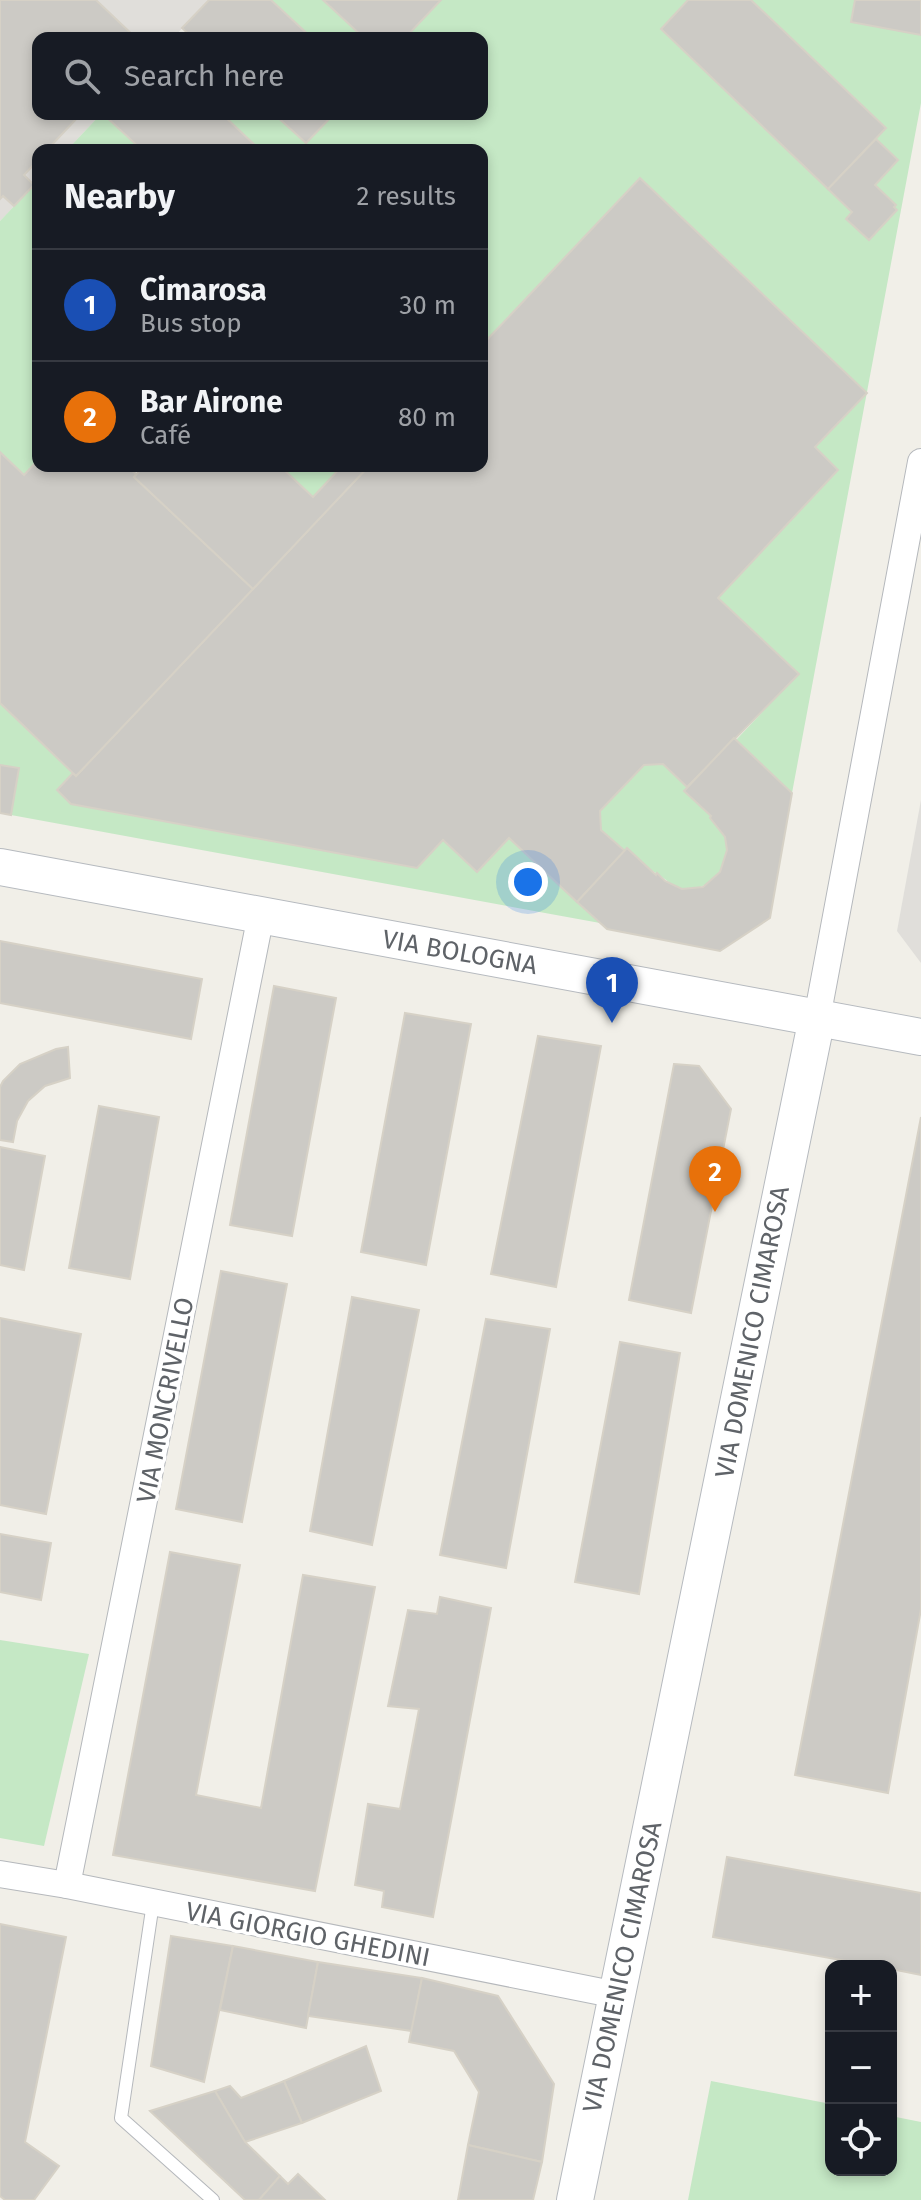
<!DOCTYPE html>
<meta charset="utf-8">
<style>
body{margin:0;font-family:"Fira Sans",sans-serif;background:#20242c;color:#f1f3f6}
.controls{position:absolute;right:24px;bottom:24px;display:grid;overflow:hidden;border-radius:16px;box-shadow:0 4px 12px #0003}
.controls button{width:72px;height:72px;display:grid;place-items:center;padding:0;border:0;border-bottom:2px solid #363941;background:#171b24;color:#f1f3f6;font:40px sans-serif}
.you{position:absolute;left:528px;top:882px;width:28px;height:28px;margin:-20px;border:6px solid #fff;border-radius:50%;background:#1a73e8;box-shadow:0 0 0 12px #1a73e833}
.badge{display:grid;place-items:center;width:52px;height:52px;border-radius:50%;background:#ea580c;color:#fff;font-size:26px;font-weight:700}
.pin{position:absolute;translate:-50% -66px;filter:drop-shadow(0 2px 4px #0008)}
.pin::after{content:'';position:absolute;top:42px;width:28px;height:24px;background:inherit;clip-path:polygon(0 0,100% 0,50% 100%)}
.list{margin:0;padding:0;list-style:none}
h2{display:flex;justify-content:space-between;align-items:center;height:104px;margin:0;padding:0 32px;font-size:34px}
h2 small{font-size:26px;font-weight:400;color:#9ea1a6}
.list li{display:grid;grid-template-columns:52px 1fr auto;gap:24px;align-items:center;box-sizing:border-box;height:112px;padding:0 32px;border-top:2px solid #363941}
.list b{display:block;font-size:30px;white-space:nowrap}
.list p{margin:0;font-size:26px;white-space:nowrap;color:#9ea1a6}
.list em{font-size:26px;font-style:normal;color:#9ea1a6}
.icon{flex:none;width:44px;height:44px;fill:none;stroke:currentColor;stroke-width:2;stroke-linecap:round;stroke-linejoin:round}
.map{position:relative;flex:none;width:921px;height:2200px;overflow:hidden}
.search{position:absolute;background:#171b24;box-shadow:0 4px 12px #0003;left:32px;top:32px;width:456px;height:88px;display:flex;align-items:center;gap:20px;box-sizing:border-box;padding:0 28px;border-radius:16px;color:#9ea1a6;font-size:30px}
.panel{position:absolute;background:#171b24;box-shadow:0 4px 12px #0003;left:32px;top:144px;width:456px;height:328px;border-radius:16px}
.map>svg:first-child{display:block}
.industrial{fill:#e0deda}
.green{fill:#c5e8c5}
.building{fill:#cccac5;stroke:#d6d1c6;stroke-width:2}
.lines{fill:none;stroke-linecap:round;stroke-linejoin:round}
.lane-casing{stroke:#b5b8bc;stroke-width:14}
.street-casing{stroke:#b5b8bc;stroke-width:28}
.secondary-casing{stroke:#b6babf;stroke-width:38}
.lane{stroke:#fff;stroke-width:12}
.street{stroke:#fff;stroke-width:26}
.secondary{stroke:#fff;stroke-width:36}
.labels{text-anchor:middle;stroke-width:7;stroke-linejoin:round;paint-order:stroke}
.street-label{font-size:26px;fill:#5f6368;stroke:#fff}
</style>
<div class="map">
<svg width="921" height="2200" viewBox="0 0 921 2200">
<rect width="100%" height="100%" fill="#f1efe8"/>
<g class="industrial">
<polygon points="0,0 209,0 173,38 38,38 38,114 101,114 67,150 38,150 38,181 0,221"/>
<polygon points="921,800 921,963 897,931"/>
</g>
<g class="green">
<polygon points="271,0 323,0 364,38 312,38"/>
<polygon points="441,0 855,0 851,22 921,35 921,103 792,793 736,740 798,674 718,598 837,470 815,447 867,393 640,178 485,342 482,338 482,150 260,150 222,114 274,114 306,143 334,114 482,114 482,38 405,38"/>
<polygon points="101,114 103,114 142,150 67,150"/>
<polygon points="38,181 38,460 24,475 0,452 0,221"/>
<polygon points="280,466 342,466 313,497"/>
<polygon points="0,703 73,773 57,790 71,804 417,868 443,840 509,838 600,923 11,815 19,768 0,765"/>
<path d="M 663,764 L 687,787 L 685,791 L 711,816 L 710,818 C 716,824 723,830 725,838 C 734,865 708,895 680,888 C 671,885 667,880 659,875 C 640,864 620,847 601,830 L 600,811 L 644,765 Z"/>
<polygon points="0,1640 89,1654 44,1846 0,1838"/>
<polygon points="711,2081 831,2104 831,2170 891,2170 891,2116 921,2122 921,2200 688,2200"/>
</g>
<g class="building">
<polygon points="0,0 96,0 136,38 38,38 38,114 81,114 47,150 38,150 38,160 24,175 34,185 14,206 3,196 0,199"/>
<polygon points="209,0 271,0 312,38 193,38 182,28"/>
<polygon points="323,0 441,0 405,38 364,38"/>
<polygon points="688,0 751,0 886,128 828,189 661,29"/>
<polygon points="855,0 921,0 921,35 851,22"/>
<polygon points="103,114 222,114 260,150 142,150"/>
<polygon points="274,114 334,114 306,143"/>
<polygon points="876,139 898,160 875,185 896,205 894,207 897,210 869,240 846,219 852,212 828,189"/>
<polygon points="640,178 867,393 815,447 838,470 718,598 799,674 687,787 663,764 644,765 600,811 601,830 625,851 577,902 509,838 477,872 443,840 417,868 71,804 57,790 73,773 76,776 369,466 482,466 482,345"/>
<polygon points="0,452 24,475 38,460 38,466 126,466 136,474 134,477 253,589 76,776 0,703"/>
<polygon points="144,466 280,466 313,497 342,466 369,466 253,589 134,477"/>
<polygon points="734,738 792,793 770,918 720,951 607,929 577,902 627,848 656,875 657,873 665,881 682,889 703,887 720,872 727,850 725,837 710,818 711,816 684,791"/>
<polygon points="0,765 19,768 11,815 0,813"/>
<polygon points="0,941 202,979 191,1039 0,1003"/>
<polygon points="274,986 336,998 292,1236 230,1225"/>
<polygon points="405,1013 471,1024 426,1265 361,1252"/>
<polygon points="538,1036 601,1046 556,1287 491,1274"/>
<polygon points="68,1047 70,1078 45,1086 28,1101 17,1121 13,1142 0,1140 0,1087 3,1081 20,1064 56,1049"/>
<polygon points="674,1064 699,1066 731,1109 691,1313 629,1300"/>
<polygon points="99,1106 159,1117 130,1279 69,1268"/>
<polygon points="921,1117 921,1609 888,1793 795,1775"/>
<polygon points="0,1147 45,1156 24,1270 0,1265"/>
<polygon points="221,1271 287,1284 242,1522 176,1509"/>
<polygon points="352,1297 419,1310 372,1545 310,1531"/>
<polygon points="0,1318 81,1334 46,1514 0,1505"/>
<polygon points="486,1319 550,1329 506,1568 440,1555"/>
<polygon points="620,1342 680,1353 639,1594 575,1582"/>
<polygon points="0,1534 51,1543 41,1600 0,1592"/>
<polygon points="170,1552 240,1565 196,1795 261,1808 303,1575 375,1587 315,1891 113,1855"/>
<polygon points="440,1597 491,1608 433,1917 382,1907 384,1891 355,1885 368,1804 400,1809 419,1709 388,1706 408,1610 437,1614"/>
<polygon points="727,1857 921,1893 921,1975 891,1969 891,1966 874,1966 713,1937"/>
<polygon points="0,1924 66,1937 25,2142 59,2166 34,2200 5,2200 0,2196"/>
<polygon points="171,1936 233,1946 204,2082 151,2066"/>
<polygon points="233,1946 318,1962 306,2028 220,2010"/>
<polygon points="318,1962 422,1978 412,2031 308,2016"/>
<polygon points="422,1978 498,1996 554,2084 542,2162 468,2145 479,2092 454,2051 409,2042"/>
<polygon points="366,2046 381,2091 302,2123 284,2081"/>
<polygon points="284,2081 302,2123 245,2142 215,2091 230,2086 241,2098"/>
<polygon points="215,2091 245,2142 280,2176 259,2200 245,2200 150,2111"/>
<polygon points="468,2145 542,2162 533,2200 458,2200"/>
<polygon points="298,2174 325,2200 259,2200 280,2176 288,2184"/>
</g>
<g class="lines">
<defs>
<polyline id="lane" points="153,1903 121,2118 213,2200"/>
<g id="street">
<polyline points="817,1018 921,462"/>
<polyline points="0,1874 67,1885 617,1995"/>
<polyline points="67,1885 261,915"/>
</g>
<g id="secondary">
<polyline points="0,867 921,1037"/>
<polyline points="575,2200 817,1018"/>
</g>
</defs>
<use href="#lane" class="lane-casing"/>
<use href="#street" class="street-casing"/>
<use href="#secondary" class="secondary-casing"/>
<use href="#lane" class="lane"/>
<use href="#street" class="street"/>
<use href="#secondary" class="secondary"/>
</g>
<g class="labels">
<g class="street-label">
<text transform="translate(460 952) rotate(10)" y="9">VIA BOLOGNA</text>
<text transform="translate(752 1332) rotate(-79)" y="9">VIA DOMENICO CIMAROSA</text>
<text transform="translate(165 1400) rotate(-79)" y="9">VIA MONCRIVELLO</text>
<text transform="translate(308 1934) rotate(11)" y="9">VIA GIORGIO GHEDINI</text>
<text transform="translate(622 1967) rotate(-78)" y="9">VIA DOMENICO CIMAROSA</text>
</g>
</g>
</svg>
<div class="controls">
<button>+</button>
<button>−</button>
<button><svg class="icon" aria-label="locate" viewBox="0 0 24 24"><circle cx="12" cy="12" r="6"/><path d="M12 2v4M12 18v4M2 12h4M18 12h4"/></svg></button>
</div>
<div class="you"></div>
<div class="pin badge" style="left:612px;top:1023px;background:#1a4fb4">1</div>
<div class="pin badge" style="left:715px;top:1212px;background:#e8710a">2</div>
<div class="search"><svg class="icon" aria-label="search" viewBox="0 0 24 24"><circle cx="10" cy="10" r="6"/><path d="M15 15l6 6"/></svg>Search here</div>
<section class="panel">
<h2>Nearby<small>2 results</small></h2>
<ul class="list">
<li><span class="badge" style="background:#1a4fb4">1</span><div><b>Cimarosa</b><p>Bus stop</p></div><em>30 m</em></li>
<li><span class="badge" style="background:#e8710a">2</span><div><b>Bar Airone</b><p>Café</p></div><em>80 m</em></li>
</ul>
</section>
</div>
